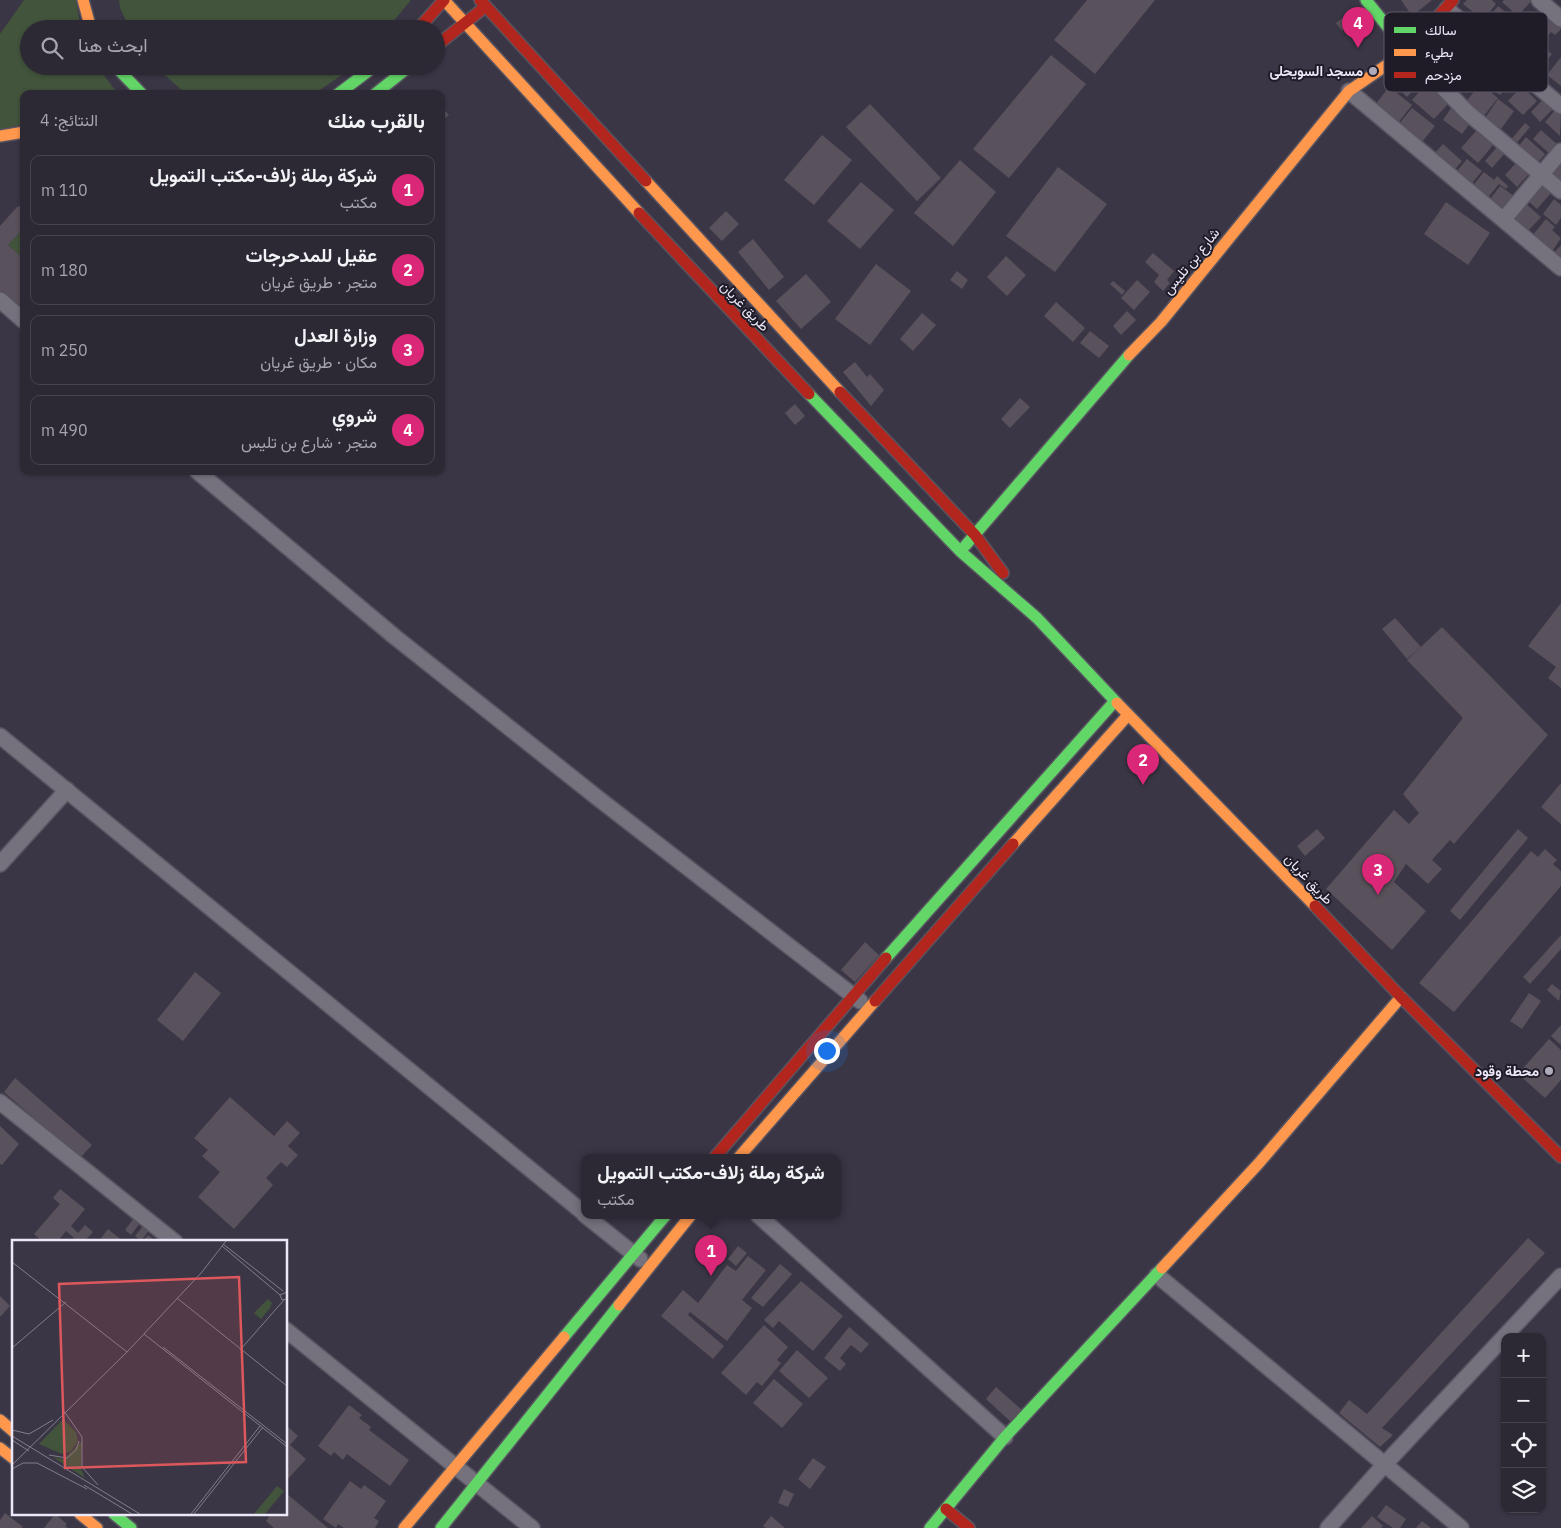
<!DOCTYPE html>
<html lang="ar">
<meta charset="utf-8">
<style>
body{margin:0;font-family:"IBM Plex Sans",Vazirmatn,sans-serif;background:#383440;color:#f1f3f6;direction:rtl}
.controls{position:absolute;right:15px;bottom:15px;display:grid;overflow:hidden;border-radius:10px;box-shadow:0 1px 4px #0004}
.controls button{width:45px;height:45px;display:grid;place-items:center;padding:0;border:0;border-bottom:1px solid #48444f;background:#2c2834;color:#f1f3f6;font:25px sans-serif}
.you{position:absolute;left:826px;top:1050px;width:18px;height:18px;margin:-12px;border:4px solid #fff;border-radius:50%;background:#1a73e8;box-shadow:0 0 0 8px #1a73e833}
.badge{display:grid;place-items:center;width:32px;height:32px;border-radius:50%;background:#db2777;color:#fff;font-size:16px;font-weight:700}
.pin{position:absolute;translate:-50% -41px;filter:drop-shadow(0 1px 2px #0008)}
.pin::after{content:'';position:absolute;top:26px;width:18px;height:15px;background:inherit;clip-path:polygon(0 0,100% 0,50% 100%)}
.popup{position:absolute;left:581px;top:1154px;width:260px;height:65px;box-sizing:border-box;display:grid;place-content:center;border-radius:10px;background:#2c2834;filter:drop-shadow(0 1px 4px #0005);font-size:16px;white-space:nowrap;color:#a6a6ac}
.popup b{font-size:19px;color:#f1f3f6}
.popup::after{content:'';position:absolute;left:50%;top:100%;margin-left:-10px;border:10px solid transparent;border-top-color:#2c2834}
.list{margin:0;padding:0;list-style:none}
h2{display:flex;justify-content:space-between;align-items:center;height:65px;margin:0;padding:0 20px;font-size:21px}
h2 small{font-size:16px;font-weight:400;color:#a6a6ac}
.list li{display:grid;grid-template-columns:32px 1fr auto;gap:15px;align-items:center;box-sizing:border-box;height:70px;margin:0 10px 10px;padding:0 10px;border:1px solid #48444f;border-radius:10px}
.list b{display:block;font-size:19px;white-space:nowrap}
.list p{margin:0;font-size:16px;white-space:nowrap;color:#a6a6ac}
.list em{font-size:16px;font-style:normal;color:#a6a6ac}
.icon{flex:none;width:28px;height:28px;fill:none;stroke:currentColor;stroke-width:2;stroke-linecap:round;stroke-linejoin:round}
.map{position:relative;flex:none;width:1561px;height:1528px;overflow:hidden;direction:ltr}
.search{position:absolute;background:#2c2834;box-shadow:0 1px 4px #0004;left:20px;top:20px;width:425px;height:55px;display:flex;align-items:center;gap:12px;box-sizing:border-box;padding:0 18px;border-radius:28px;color:#a6a6ac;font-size:19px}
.panel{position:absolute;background:#2c2834;box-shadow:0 1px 4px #0004;left:20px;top:90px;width:425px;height:385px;border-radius:10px;direction:rtl}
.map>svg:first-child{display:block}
.green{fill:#42543c}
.building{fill:#59515b}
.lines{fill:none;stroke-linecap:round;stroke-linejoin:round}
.street-casing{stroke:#585461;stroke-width:18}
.fast-casing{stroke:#585461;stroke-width:14}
.slow-casing{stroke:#585461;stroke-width:14}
.jam-casing{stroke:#585461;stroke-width:14}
.street{stroke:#76727d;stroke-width:15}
.fast{stroke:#63d668;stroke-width:11}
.slow{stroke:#ff974d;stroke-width:11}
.jam{stroke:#b3261e;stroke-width:11}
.poi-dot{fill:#afaaba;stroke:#1f1b27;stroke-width:2}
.labels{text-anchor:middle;stroke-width:4;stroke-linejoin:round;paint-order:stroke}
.poi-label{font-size:14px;font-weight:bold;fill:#ede8f9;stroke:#1f1b27;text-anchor:end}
.street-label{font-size:14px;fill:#ede8f9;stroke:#1f1b27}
.inset-road{fill:none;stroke:#827d8d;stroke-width:1}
.view{fill:#dc585c;fill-opacity:0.15;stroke:#dc585c;stroke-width:2.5}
.inset-edge{fill:none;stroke:#ede8f9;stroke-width:2.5}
.key{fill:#1f1b27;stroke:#5d5866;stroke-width:1}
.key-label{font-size:14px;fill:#ede8f9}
</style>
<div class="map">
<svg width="1561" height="1528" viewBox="0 0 1561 1528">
<rect width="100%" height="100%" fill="#3b3645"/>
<g class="green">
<polygon points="24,0 76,0 81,29 29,29 29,66 97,66 118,94 24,94 24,124 0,130 0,34"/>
<polygon points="119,0 411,0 387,29 130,29 120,8"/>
<polygon points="155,66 355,66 314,94 186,94"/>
<polygon points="24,228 24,259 8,245"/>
</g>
<g class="building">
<polygon points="1087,0 1155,0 1095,74 1054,40"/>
<polygon points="1401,0 1432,0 1412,16"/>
<polygon points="1467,0 1492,0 1496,4 1483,20 1463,4"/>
<polygon points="1504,0 1532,0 1518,16 1502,2"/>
<polygon points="1498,6 1519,23 1506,39 1485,22"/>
<polygon points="1545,13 1561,27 1561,29 1555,35 1551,32 1547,37 1540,30 1533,37 1527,32 1534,25 1536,27"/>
<polygon points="1344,17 1350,24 1342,31 1336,23"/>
<polygon points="1453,22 1476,42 1459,61 1436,41"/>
<polygon points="1524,32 1552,54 1541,67 1530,58 1534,54 1517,41"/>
<polygon points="1434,43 1455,63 1441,78 1420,58"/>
<polygon points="1477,44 1487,52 1475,65 1472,63 1467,67 1462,62"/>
<polygon points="1516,46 1529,58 1522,66 1508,55"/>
<polygon points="1051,55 1086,84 1009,178 973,149"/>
<polygon points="1490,56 1499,64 1481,84 1473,75"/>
<polygon points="1561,57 1561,86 1547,75"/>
<polygon points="1414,61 1429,76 1421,84 1406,69"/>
<polygon points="1501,65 1509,72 1501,82 1504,85 1512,75 1519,81 1510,93 1505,89 1500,95 1490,87 1493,85 1488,81"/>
<polygon points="1404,70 1419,84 1407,97 1392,82"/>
<polygon points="1426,84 1448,104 1434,119 1412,100"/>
<polygon points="1480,84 1498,98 1483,117 1465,103"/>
<polygon points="1522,86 1537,101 1523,115 1508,101"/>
<polygon points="1389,87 1412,105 1398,123 1375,105"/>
<polygon points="1545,97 1555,107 1540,122 1531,112"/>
<polygon points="1498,99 1514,111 1501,129 1485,118"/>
<polygon points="870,104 941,178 917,201 846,127"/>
<polygon points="441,106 449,115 441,122"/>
<polygon points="1412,108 1435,126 1421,143 1398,125"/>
<polygon points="1451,108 1471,122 1462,134 1443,120"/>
<polygon points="1556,109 1561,114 1560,136 1545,122"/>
<polygon points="1525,123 1530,127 1515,145 1510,141"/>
<polygon points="1477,130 1493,145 1478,163 1461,148"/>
<polygon points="1541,130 1558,145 1550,154 1533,139"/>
<polygon points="822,135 852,160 814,205 784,180"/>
<polygon points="1526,137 1545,154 1537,164 1517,148"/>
<polygon points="1443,144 1462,161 1451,174 1432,156"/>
<polygon points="1498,146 1505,153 1492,168 1485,161"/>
<polygon points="1467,159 1482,171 1468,188 1453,176"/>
<polygon points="960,160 996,192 953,246 914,213"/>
<polygon points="1516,163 1529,174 1517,187 1505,175"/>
<polygon points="1561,164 1561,182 1552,175"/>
<polygon points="1058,167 1107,204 1055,272 1006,236"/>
<polygon points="1484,172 1494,180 1497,176 1508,186 1506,189 1499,184 1485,201 1471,188"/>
<polygon points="861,182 894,210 860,249 827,221"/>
<polygon points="1541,184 1551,193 1537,209 1527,200"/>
<polygon points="1500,186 1514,196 1501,213 1488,202"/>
<polygon points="1554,199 1561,205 1561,218 1556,225 1543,214"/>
<polygon points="1523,201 1541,217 1527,232 1509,216"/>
<polygon points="1446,202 1490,233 1468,265 1424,234"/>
<polygon points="24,204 24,228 8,245 24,259 24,310 20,312 0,295 0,226 17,207"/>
<polygon points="726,211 739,224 722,241 709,228"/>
<polygon points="1546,219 1555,227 1552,230 1561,238 1551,253 1532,236"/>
<polygon points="753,239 784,277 769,290 738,252"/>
<polygon points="1561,245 1561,264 1551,256"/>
<polygon points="1153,253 1174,271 1167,280 1170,283 1163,291 1154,282 1159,275 1145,262"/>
<polygon points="1006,256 1026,275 1007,296 987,277"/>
<polygon points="876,264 911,291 870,345 835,319"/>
<polygon points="957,271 968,280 962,289 950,280"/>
<polygon points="806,274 831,302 801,329 776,301"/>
<polygon points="1137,280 1150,292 1134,310 1121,298"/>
<polygon points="1113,281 1125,291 1122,295 1110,284"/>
<polygon points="1056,302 1085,328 1073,342 1044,316"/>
<polygon points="1127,311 1136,320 1121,335 1113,326"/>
<polygon points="922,313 936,325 913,351 900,339"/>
<polygon points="1090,331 1109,346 1099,358 1080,343"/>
<polygon points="855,362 867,377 870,374 884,390 871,406 843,372"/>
<polygon points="1020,398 1030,407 1010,428 1001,419"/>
<polygon points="795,404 805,416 795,425 785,413"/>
<polygon points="1561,603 1561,688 1548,678 1556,667 1528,646"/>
<polygon points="1395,618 1421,647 1407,659 1382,629"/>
<polygon points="1442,627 1548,735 1454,844 1450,840 1432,860 1442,869 1428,884 1406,864 1394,882 1426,911 1392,950 1326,889 1394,810 1409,824 1419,813 1403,794 1463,718 1407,660"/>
<polygon points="1561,783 1561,824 1541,807"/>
<polygon points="1317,829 1325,838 1305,856 1297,846"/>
<polygon points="1518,829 1528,838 1460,920 1450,911"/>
<polygon points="1545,849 1557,860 1553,864 1561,871 1561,886 1454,1012 1419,983 1531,851 1538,857"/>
<polygon points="1561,935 1561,949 1530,984 1523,977"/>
<polygon points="865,942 879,955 855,982 841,970"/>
<polygon points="195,972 221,993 183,1041 157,1020"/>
<polygon points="1552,984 1561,991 1559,1001 1547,990"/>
<polygon points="1529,993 1541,1001 1522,1029 1510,1021"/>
<polygon points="1561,1025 1561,1045 1551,1036"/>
<polygon points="1549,1039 1561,1050 1561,1080 1545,1098 1518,1074"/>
<polygon points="15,1078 92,1145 80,1158 4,1092"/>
<polygon points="230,1097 274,1136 287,1121 300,1133 288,1146 298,1155 287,1167 281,1162 266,1178 273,1185 234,1229 198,1197 220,1172 202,1156 208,1150 194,1138"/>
<polygon points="0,1126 19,1144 2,1165 0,1164"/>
<polygon points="60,1189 85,1209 71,1226 78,1233 85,1225 93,1232 84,1242 70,1242 74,1238 66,1231 57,1242 43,1242 34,1234 60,1204 53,1198"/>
<polygon points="134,1218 140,1223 131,1235 125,1230"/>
<polygon points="144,1225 150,1229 141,1241 135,1236"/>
<polygon points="108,1229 124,1242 106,1242 101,1238"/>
<polygon points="148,1235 157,1242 142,1242"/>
<polygon points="1528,1238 1545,1253 1382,1428 1393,1435 1380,1447 1339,1413 1349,1400 1367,1414"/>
<polygon points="738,1246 747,1253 736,1266 728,1259"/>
<polygon points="748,1256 766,1270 742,1300 752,1308 727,1341 690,1312 688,1315 724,1346 713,1359 661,1316 683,1290 698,1303 727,1265 736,1271"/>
<polygon points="780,1264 792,1274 763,1307 751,1298"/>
<polygon points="801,1281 843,1316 813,1351 779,1321 773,1328 764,1320"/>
<polygon points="0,1296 10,1306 0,1317"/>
<polygon points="764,1325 788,1347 777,1360 781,1363 762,1386 757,1382 746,1395 721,1373"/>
<polygon points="849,1327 869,1344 861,1353 851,1345 840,1358 846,1364 840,1371 824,1358"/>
<polygon points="797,1350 828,1378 809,1398 779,1371"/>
<polygon points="774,1379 803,1404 782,1428 753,1403"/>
<polygon points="996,1387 1022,1410 1011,1422 986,1399"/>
<polygon points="349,1405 362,1415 359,1418 371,1427 369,1430 409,1460 390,1486 347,1454 343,1460 334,1452 331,1456 318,1446"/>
<polygon points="286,1425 298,1436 290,1445 306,1459 289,1478 286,1476"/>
<polygon points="813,1458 826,1467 810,1489 798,1479"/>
<polygon points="350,1481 361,1489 364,1485 386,1501 374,1518 379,1521 375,1528 344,1528 338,1524 336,1528 323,1519"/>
<polygon points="784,1489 794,1494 788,1507 778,1503"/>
<polygon points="287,1494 328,1528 274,1528 266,1521 271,1514 286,1514"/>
<polygon points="1386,1505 1406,1519 1400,1528 1393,1528 1377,1517"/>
<polygon points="5,1513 23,1527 21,1528 0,1528 0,1520"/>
<polygon points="55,1514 67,1524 65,1526 68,1528 44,1528"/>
<polygon points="771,1516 785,1528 766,1528 763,1526"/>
<polygon points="1372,1516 1383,1526 1381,1528 1361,1528"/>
<polygon points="1422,1521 1431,1528 1416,1528"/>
</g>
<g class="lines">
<defs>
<g id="street">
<polyline points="1539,0 1561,19"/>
<polyline points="1447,9 1561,106"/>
<polyline points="1407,51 1467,112 1561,191"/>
<polyline points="1349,91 1561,268"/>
<polyline points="1504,219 1561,151"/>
<polyline points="0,300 24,321"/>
<polyline points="197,471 395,637 599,799 860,1001"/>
<polyline points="0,736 585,1214"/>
<polyline points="0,864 67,790"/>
<polyline points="0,1102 175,1242"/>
<polyline points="585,1215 640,1259"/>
<polyline points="758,1215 1005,1437"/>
<polyline points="1157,1275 1461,1528"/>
<polyline points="286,1330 532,1528"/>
<polyline points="1328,1528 1385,1464 1561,1276"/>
</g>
<g id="fast">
<polyline points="1366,0 1407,51"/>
<polyline points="115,66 142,94"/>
<polyline points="338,94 375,66"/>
<polyline points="375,94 410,66"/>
<polyline points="809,394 960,551 1037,618 1117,703"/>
<polyline points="965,546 1129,355"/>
<polyline points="886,958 1115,701"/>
<polyline points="564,1337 666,1215"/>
<polyline points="114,1514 131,1528"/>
<polyline points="441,1528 619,1305"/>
<polyline points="930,1528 1005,1437 1162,1268"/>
</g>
<g id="slow">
<polyline points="83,0 91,29"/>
<polyline points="444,0 639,213"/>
<polyline points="0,136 24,132"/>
<polyline points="646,181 840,392"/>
<polyline points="1129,355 1161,322 1349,91 1407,51"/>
<polyline points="1117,703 1315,906"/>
<polyline points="1013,844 1128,715"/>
<polyline points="739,1157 875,1001"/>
<polyline points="1162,1268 1259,1163 1401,997"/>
<polyline points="619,1305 691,1215"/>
<polyline points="0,1420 14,1432"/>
<polyline points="0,1448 14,1459"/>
<polyline points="80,1514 97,1528"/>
<polyline points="404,1528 564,1337"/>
</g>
<g id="jam">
<polyline points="480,0 646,181"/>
<polyline points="418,29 444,0"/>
<polyline points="436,46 480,11"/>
<polyline points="1407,51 1453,0"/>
<polyline points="639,213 809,394"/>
<polyline points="840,392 975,535 1003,573"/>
<polyline points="1315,906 1401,997 1561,1157"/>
<polyline points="875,1001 1013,844"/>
<polyline points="715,1157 886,958"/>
<polyline points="946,1509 969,1528"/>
</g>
</defs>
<use href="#street" class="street-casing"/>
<use href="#fast" class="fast-casing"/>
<use href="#slow" class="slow-casing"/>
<use href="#jam" class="jam-casing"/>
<use href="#street" class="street"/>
<use href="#fast" class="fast"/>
<use href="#slow" class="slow"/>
<use href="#jam" class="jam"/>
</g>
<g class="poi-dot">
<circle cx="1373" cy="71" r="5"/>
<circle cx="1549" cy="1071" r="5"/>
</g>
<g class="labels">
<g class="poi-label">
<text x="1363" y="76">مسجد السويحلى</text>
<text x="1539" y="1076">محطة وقود</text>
</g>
<g class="street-label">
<text transform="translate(1191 261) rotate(-51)" y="5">شارع بن تليس</text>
<text transform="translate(745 306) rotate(46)" y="5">طريق غريان</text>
<text transform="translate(1309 879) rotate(47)" y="5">طريق غريان</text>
</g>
</g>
<g transform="translate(12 1240)">
<rect width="275" height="275" fill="#3b3645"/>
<path d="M 256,59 L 260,63 L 258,68 L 249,79 L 242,73 ZM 51,179 L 64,192 L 66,201 L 59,211 L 50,214 L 27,204 ZM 70,201 L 69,229 L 73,238 L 41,217 L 52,219 ZM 265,246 L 272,251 L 253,274 L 242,274 Z" fill="#42543c"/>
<path class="inset-road" d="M 211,4 L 271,51M 210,6 L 268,55M 0,22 L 115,112M 275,52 L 268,55 L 270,60 L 275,59M 165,58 L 275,146M 132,94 L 275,207M 151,107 L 275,204M 0,108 L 54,62M 228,110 L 272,60M 52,171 L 70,197 L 70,227 L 86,245M 0,190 L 17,194 L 41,180M 0,196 L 128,274M 0,200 L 17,211M 37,215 L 55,218 L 64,210 L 67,201M 0,225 L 115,112 L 190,32 L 214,1M 0,229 L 11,223 L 25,223 L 75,249M 72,245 L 120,274M 179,274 L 248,186M 182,274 L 251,187"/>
<path class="view" d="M 227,37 L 234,222 L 53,228 L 47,44 Z"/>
<rect width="275" height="275" class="inset-edge"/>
</g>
<rect x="1384" y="12" width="164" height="80" rx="8" class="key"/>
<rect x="1394" y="27" width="22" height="6" fill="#63d668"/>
<rect x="1394" y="49" width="22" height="7" fill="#ff974d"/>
<rect x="1394" y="72" width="22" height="6" fill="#b3261e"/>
<g class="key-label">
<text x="1425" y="35">سالك</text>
<text x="1425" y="57">بطيء</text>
<text x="1425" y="80">مزدحم</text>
</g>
</svg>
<div class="controls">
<button>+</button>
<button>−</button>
<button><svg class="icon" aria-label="locate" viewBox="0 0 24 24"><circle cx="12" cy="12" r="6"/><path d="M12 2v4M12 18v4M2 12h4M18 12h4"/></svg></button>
<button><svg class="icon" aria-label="layers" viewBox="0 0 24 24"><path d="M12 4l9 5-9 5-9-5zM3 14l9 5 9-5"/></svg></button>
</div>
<div class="you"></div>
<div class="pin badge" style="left:711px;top:1276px">1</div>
<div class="popup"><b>شركة رملة زلاف-مكتب التمويل</b>مكتب</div>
<div class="pin badge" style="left:1143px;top:785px">2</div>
<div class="pin badge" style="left:1378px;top:895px">3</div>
<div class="pin badge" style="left:1358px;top:48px">4</div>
<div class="search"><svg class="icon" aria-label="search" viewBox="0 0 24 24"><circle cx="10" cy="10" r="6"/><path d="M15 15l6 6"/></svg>ابحث هنا</div>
<section class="panel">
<h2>بالقرب منك<small>النتائج: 4</small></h2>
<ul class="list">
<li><span class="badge">1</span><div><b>شركة رملة زلاف-مكتب التمويل</b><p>مكتب</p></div><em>110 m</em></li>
<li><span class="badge">2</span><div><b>عقيل للمدحرجات</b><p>متجر · طريق غريان</p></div><em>180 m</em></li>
<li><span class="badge">3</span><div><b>وزارة العدل</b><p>مكان · طريق غريان</p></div><em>250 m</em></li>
<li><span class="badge">4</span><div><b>شروي</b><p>متجر · شارع بن تليس</p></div><em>490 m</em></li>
</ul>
</section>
</div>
